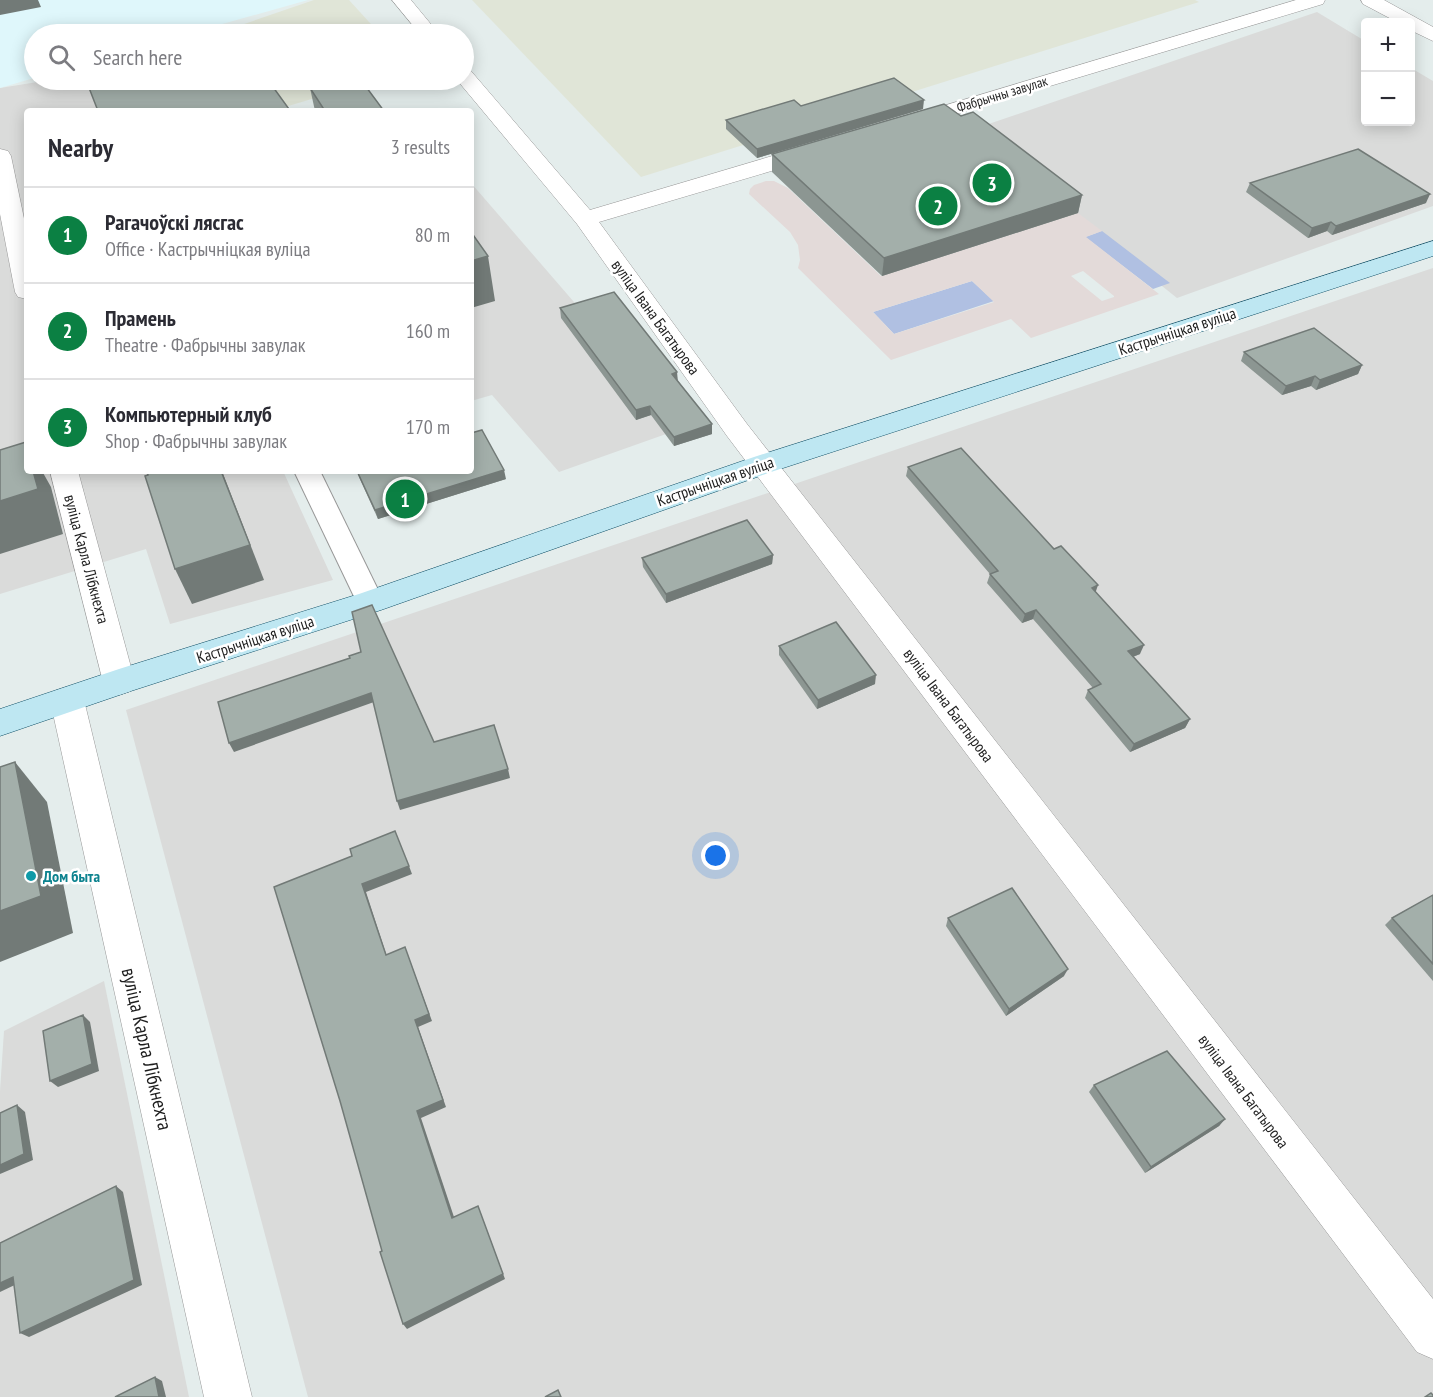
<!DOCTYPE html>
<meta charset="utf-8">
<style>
body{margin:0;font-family:"PT Sans Narrow",sans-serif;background:#f2f2f3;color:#2b2b33}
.controls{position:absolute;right:18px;top:18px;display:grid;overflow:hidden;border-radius:6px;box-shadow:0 3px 15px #0003}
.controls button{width:54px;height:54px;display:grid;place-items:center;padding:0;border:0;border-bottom:2px solid #e1e1e2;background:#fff;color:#2b2b33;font:30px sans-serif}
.you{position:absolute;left:716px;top:856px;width:21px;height:21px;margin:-15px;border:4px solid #fff;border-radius:50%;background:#1a73e8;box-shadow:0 0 0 9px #1a73e833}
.badge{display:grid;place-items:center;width:39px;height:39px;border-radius:50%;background:#0b8043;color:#fff;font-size:20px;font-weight:700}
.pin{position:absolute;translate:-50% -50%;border:3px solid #fff;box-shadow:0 2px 6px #0006}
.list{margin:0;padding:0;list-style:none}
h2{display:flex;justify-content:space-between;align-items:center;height:78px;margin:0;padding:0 24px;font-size:26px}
h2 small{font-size:20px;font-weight:400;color:#7c7c81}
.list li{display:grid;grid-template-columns:39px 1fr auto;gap:18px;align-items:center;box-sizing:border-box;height:96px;padding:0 24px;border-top:2px solid #e1e1e2}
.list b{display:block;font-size:22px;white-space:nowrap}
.list p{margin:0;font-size:20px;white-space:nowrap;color:#7c7c81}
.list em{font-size:20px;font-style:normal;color:#7c7c81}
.icon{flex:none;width:33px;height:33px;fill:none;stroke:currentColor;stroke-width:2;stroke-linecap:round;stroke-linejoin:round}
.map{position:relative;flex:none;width:1433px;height:1397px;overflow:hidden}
.search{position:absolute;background:#fff;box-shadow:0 3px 15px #0003;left:24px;top:24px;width:450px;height:66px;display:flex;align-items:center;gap:15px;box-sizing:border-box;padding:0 21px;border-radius:33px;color:#7c7c81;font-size:22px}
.panel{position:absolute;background:#fff;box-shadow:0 3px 15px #0003;left:24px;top:108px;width:450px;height:366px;border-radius:6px}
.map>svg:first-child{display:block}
.residential{fill:#dadbda}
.industrial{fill:#e0e5d7}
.education{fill:#dff7fb}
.grass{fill:#b0c0e2}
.plaza{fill:#e3dad9;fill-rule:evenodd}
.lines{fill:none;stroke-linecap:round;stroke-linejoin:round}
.service-casing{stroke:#979797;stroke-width:2}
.minor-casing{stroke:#979797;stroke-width:1}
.secondary-casing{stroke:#115067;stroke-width:1}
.service{fill:#fff;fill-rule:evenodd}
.minor{fill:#fff;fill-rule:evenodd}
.secondary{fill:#bee7f2;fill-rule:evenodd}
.wall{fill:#8c9692}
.shaded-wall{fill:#727a77}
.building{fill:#a3afaa;stroke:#727a77;stroke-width:1.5}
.culture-dot{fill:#0f9aa8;stroke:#fff;stroke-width:2}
.labels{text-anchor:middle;stroke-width:5;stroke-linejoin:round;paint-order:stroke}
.far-street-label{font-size:14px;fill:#1d1d1d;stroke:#fff}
.street-label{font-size:16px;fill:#1d1d1d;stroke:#fff}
.culture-label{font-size:16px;font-weight:bold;fill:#0d838f;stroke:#fff;text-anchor:start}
.near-street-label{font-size:20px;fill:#1d1d1d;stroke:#fff}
</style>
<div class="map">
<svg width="1433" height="1397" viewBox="0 0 1433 1397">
<rect width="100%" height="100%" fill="#e4edec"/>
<g class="residential">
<polygon points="1317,12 1365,41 1366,122 1410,122 1411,68 1433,81 1433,206 1177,298 968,131"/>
<polygon points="50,80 157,80 186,111 27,111 27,471 283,471 333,580 170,624 146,549 0,594 0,88"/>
<polygon points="471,183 683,428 559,472 492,395 471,401"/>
<polygon points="1433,268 1433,1397 308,1397 126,710"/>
<polygon points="104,981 189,1397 0,1397 0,1091 4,1031"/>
</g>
<g class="industrial">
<polygon points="314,0 349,0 380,34 215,34"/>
<polygon points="472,0 1195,0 1199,2 641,177"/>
<polygon points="200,80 342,80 330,83 315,98 285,107 287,111"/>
</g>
<polygon class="education" points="0,0 308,0 187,34 34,34 34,78 0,88"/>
<g class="grass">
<polygon points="1102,231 1170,283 1153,289 1085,237"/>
<polygon points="972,281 994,301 894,334 873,312"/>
</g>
<path class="plaza" d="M 766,181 L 774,181 L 788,188 L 881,276 L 1078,213 L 1102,231 L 1086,237 L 1159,294 L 1031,338 L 1011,319 L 891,360 L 798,268 L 800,260 L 798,245 L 790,232 L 749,194 L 750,189 L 754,185 ZM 1083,271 L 1114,296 L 1114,297 L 1102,301 L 1071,276 ZM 972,281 L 994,302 L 894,334 L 873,312 Z"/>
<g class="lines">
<defs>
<polygon id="service" points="294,471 320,471 384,602 380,609 370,612 360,609"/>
<g id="minor">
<polygon points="392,0 411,0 439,34 420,34"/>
<polygon points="1296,0 1325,0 1323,4 917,126 910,128 903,126 899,122 903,118"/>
<polygon points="1361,0 1384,0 1433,27 1433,41 1410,30 1410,22 1397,22 1363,4"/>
<polygon points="464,69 471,71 590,210 806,146 814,144 822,146 825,151 822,156 599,222 747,424 1433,1299 1433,1359 1417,1352 727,436 577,224 457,80 464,80"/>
<polygon points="0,149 8,151 11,156 27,233 27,299 18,297 15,292 0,214"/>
<polygon points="50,471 78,471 135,682 131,691 119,695 107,691 103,682"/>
<polygon points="67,687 79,691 84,700 252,1397 204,1397 50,700 55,691"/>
</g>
<polygon id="secondary" points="1433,241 1433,256 774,471 381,610 131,691 0,736 0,709 119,669 359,594 754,457"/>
</defs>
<use href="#service" class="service-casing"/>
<use href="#minor" class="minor-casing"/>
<use href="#secondary" class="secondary-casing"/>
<use href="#service" class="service"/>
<use href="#minor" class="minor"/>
<use href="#secondary" class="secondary"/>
</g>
<g class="wall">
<polygon points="310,88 384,111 315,111"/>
<polygon points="923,109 757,158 726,129 726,120"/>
<polygon points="961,116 1082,195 1078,213 882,276 772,172 772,154"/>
<polygon points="1250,183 1426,203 1332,235 1327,231 1308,238 1246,192"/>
<polygon points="560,308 678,381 712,424 712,434 674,446 651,415 636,420 561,318"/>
<polygon points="1244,352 1362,365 1358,374 1316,390 1311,386 1282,395 1241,361"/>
<polygon points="908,467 1054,549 1096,592 1140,654 1133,657 1190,719 1185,728 1130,752 1085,698 1088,690 1093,688 1033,619 1022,623 987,583 990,574 906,476"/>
<polygon points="357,471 471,471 506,479 378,519 359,477"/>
<polygon points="773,555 772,564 666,603 643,567 642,558"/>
<polygon points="779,646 875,684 817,709 779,655"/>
<polygon points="1433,895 1433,981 1385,925 1392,918"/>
<polygon points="948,918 1064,976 1006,1016 946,926"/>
<polygon points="1094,1085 1225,1119 1219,1126 1145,1173 1089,1092"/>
</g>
<g class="shaded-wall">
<polygon points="0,0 38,0 41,7 0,15"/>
<polygon points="924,100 923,109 757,158 757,149"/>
<polygon points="1430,194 1426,203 1332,235 1336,226"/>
<polygon points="1082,195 1078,213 882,276 884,258"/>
<polygon points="1331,222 1327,231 1308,238 1312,228"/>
<polygon points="488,256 495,301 471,308 471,261"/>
<polygon points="1362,365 1358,374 1316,390 1320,380"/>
<polygon points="677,372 678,382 672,374"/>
<polygon points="1315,376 1311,386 1282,395 1286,386"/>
<polygon points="650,406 651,415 636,420 636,410"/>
<polygon points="712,424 712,434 674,446 674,437"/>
<polygon points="504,470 506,479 378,519 375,510"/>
<polygon points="33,471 42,471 51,487 63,534 0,554 0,501"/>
<polygon points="221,471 222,471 264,580 192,604 175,569"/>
<polygon points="773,555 772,564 666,603 666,594"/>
<polygon points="1098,585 1095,594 1092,588"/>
<polygon points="1036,610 1033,619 1022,623 1025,614"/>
<polygon points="1144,645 1140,654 1124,660 1128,651"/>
<polygon points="876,675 875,684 817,709 818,700"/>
<polygon points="371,693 374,702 234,752 229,743"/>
<polygon points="1190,719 1185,728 1130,752 1134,744"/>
<polygon points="15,762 47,802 73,933 0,962 0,911"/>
<polygon points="508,769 510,778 400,810 397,801"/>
<polygon points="409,866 412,874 366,892 389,963 386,955 362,884"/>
<polygon points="405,947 432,1021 418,1027 446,1107 421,1118 456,1223 452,1218 417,1111 415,1020"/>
<polygon points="1068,969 1064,976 1006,1016 1009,1009"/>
<polygon points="83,1015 90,1022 99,1071 58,1087 50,1081"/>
<polygon points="17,1105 25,1112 33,1160 0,1174 0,1165"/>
<polygon points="1225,1119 1219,1126 1145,1173 1151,1167"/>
<polygon points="116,1186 123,1192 142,1285 29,1337 20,1333"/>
<polygon points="478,1206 505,1279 407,1329 403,1324"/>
<polygon points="13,1277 21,1282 0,1292 0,1283"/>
<polygon points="155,1377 162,1381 166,1397 159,1397"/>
</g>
<g class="building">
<polygon points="894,78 924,100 757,149 726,120 794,100 801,106"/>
<polygon points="86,80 268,80 289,109 282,111 98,111"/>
<polygon points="347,80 361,80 384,111 325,111 310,88"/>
<polygon points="944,104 961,116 973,112 1082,195 884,258 772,154"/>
<polygon points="1358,149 1430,194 1336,226 1331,222 1312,228 1250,183"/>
<polygon points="471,232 488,256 471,261"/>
<polygon points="614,292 677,372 672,374 712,424 674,437 650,406 636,410 560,308"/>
<polygon points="1314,328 1362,365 1320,380 1315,376 1286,386 1244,352"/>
<polygon points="482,430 504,470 375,510 357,471 471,471 471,433"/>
<polygon points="26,442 27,447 27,471 33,471 38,489 0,501 0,450"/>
<polygon points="961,448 1054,549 1061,546 1098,585 1092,588 1144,645 1128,651 1190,719 1134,744 1088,690 1101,684 1036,610 1025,614 990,574 998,571 908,467"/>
<polygon points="147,471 221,471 250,545 175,569 145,476 148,475"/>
<polygon points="747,520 773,555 666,594 642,558"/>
<polygon points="372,605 434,742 494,725 508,769 397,801 371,693 229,743 218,702 350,658 349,656 361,652 352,612"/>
<polygon points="836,622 876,675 818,700 779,646"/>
<polygon points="15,762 41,896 0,911 0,767"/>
<polygon points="395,831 409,866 362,884 386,955 405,947 429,1014 415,1020 443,1100 417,1111 452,1218 478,1206 503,1274 403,1324 380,1252 382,1251 340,1101 274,887 352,856 350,849"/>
<polygon points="1012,888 1068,969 1009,1009 948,918"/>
<polygon points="1433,895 1433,964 1392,918"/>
<polygon points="83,1015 92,1064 50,1081 43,1031"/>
<polygon points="1167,1051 1225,1119 1151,1167 1094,1085"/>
<polygon points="17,1105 24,1154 0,1165 0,1113"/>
<polygon points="116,1186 134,1280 20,1333 13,1277 0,1283 0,1243"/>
<polygon points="155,1377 159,1397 115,1397"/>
<polygon points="558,1390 561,1397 545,1397"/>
<polygon points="1431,1393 1433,1395 1433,1397 1425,1397"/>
</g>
<circle class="culture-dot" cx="31" cy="876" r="6"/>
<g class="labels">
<g class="far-street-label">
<text transform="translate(1002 94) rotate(-17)" y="5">Фабрычны завулак</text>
</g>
<g class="street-label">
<text transform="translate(656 317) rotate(54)" y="6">вуліца Івана Багатырова</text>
<text transform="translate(1177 331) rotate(-18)" y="6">Кастрычніцкая вуліца</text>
<text transform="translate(715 481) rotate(-19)" y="6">Кастрычніцкая вуліца</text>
<text transform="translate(87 559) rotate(75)" y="6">вуліца Карла Лібкнехта</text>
<text transform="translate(255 639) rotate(-18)" y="6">Кастрычніцкая вуліца</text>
<text transform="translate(949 705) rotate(53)" y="6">вуліца Івана Багатырова</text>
<text transform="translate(1244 1091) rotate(53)" y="6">вуліца Івана Багатырова</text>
</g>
<g class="culture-label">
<text x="43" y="882">Дом быта</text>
</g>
<g class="near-street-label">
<text transform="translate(147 1049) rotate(77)" y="7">вуліца Карла Лібкнехта</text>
</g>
</g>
</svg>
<div class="controls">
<button>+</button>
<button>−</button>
</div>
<div class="you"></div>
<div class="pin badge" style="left:405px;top:499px">1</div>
<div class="pin badge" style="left:938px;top:206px">2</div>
<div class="pin badge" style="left:992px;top:183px">3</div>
<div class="search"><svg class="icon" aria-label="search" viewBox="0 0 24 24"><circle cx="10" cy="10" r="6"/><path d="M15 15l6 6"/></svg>Search here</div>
<section class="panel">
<h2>Nearby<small>3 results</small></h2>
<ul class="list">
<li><span class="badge">1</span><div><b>Рагачоўскі лясгас</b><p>Office · Кастрычніцкая вуліца</p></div><em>80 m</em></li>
<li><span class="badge">2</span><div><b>Прамень</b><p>Theatre · Фабрычны завулак</p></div><em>160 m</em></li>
<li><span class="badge">3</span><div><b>Компьютерный клуб</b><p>Shop · Фабрычны завулак</p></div><em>170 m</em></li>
</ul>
</section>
</div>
